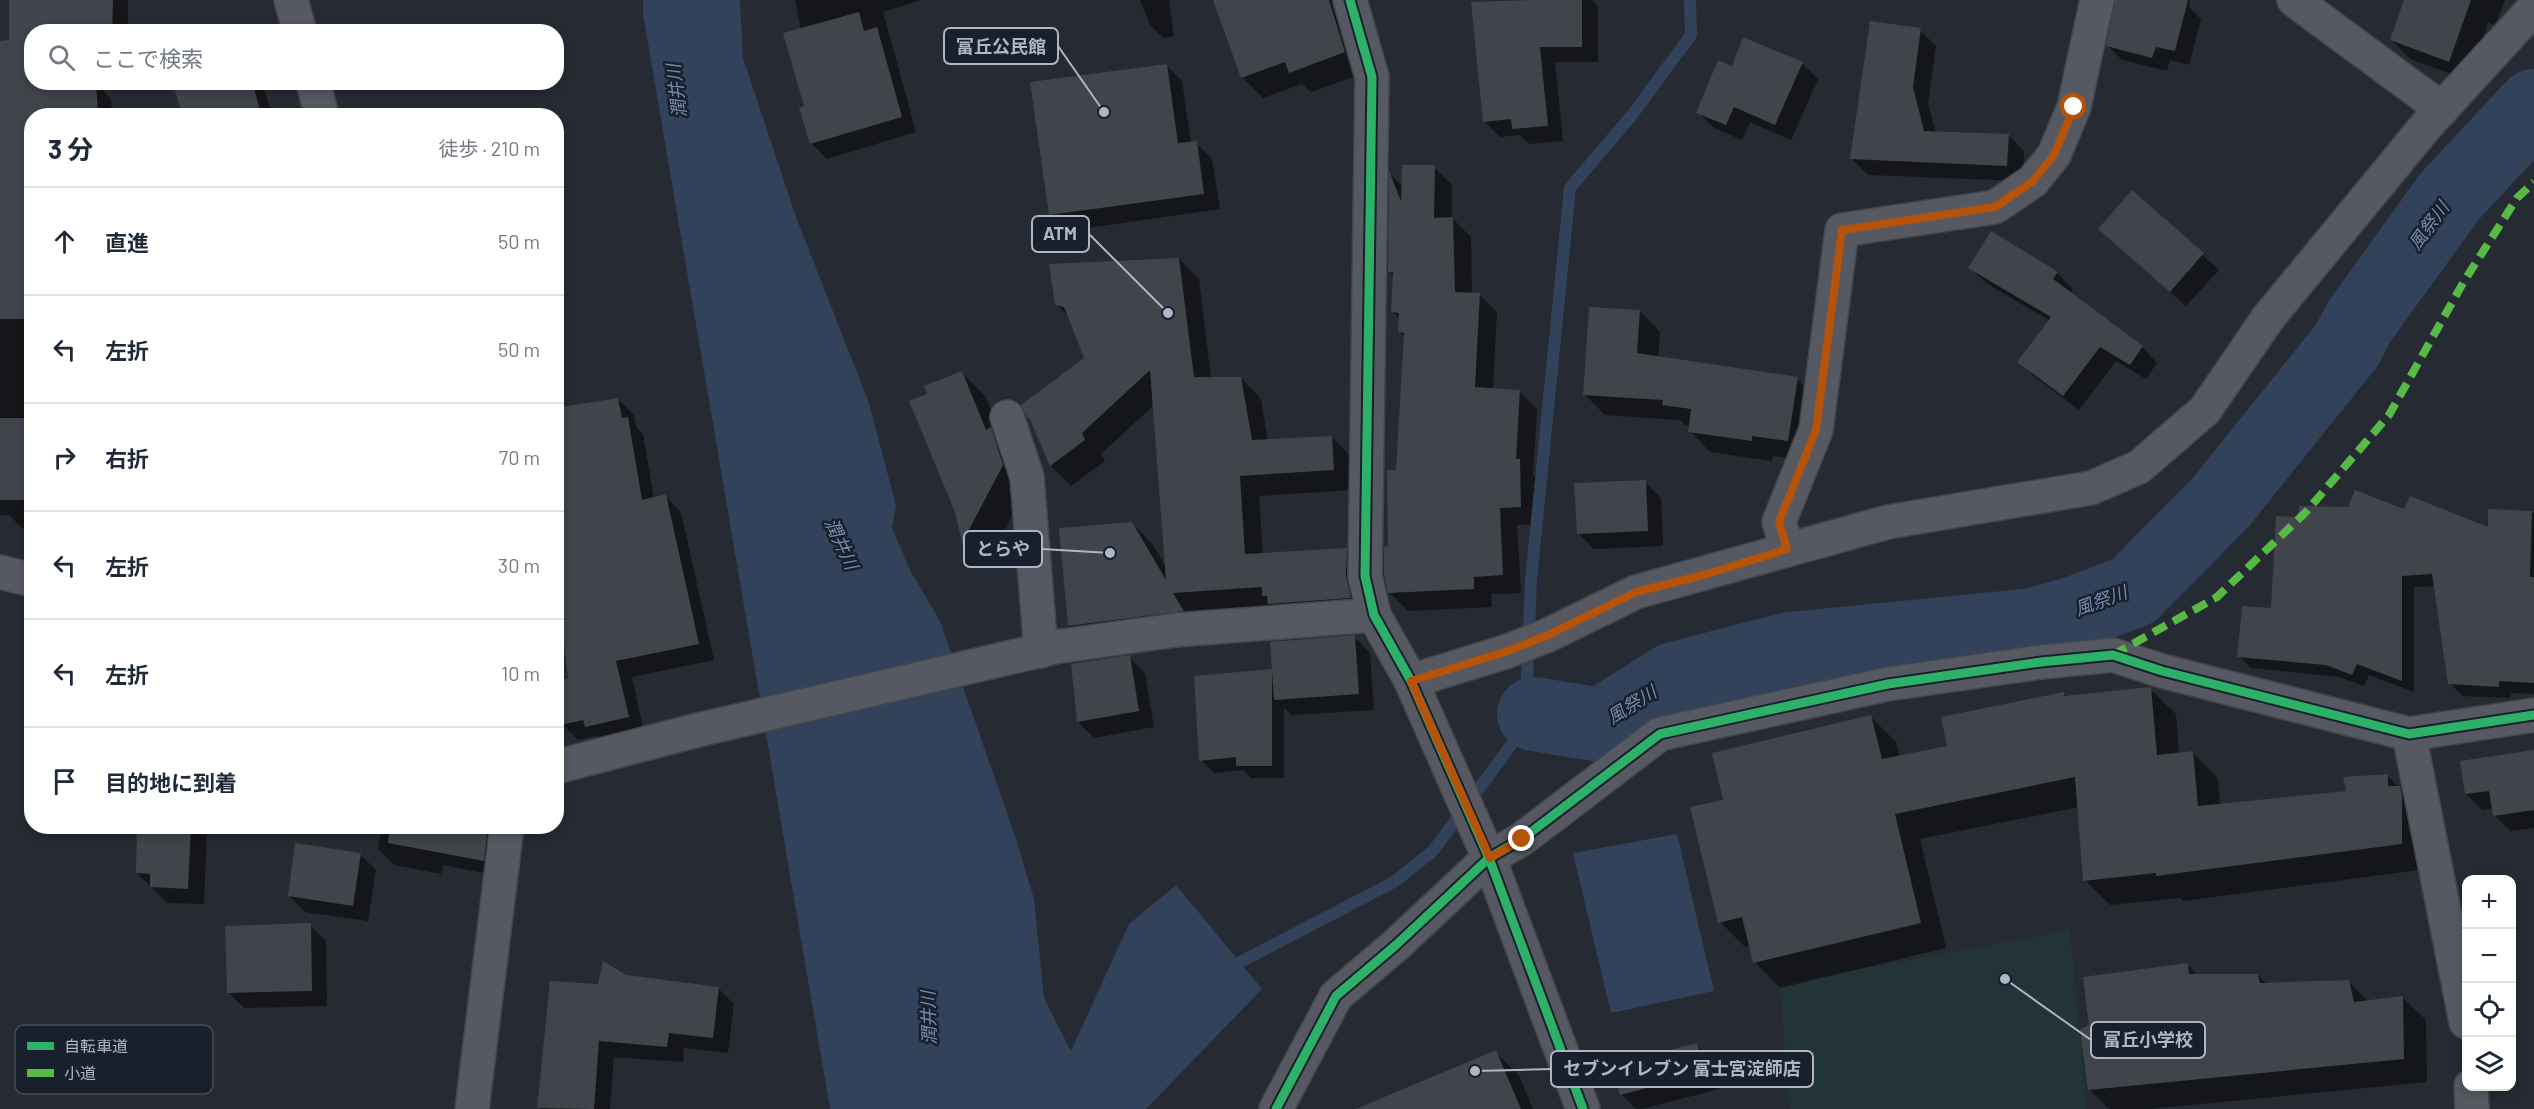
<!DOCTYPE html>
<html lang="ja">
<meta charset="utf-8">
<style>
body{margin:0;font-family:Barlow,"Noto Sans JP",sans-serif;background:#f6f6f7;color:#1f2937}
.controls{position:absolute;right:18px;bottom:18px;display:grid;overflow:hidden;border-radius:12px;box-shadow:0 3px 9px #0003}
.controls button{width:54px;height:54px;display:grid;place-items:center;padding:0;border:0;border-bottom:2px solid #e0e1e3;background:#fff;color:#1f2937;font:30px sans-serif}
.stop{position:absolute;width:18px;height:18px;margin:-14px;border:4px solid #b45309;border-radius:50%;background:#fff}
.stop.end{background:#b45309;border-color:#fff;box-shadow:0 2px 6px #0008}
.list{margin:0;padding:0;list-style:none}
h2{display:flex;justify-content:space-between;align-items:center;height:78px;margin:0;padding:0 24px;font-size:26px}
h2 small{font-size:20px;font-weight:400;color:#747a83}
.list li{display:grid;grid-template-columns:39px 1fr auto;gap:18px;align-items:center;box-sizing:border-box;height:108px;padding:0 24px;border-top:2px solid #e0e1e3}
.list b{display:block;font-size:22px;white-space:nowrap}
.list em{font-size:20px;font-style:normal;color:#747a83}
.icon{flex:none;width:33px;height:33px;fill:none;stroke:currentColor;stroke-width:2;stroke-linecap:round;stroke-linejoin:round}
.map{position:relative;flex:none;width:2534px;height:1109px;overflow:hidden}
.search{position:absolute;background:#fff;box-shadow:0 3px 9px #0003;left:24px;top:24px;width:540px;height:66px;display:flex;align-items:center;gap:15px;box-sizing:border-box;padding:0 21px;border-radius:24px;color:#747a83;font-size:22px}
.panel{position:absolute;background:#fff;box-shadow:0 3px 9px #0003;left:24px;top:108px;width:540px;height:726px;border-radius:24px}
.map>svg:first-child{display:block}
.green{fill:#233438}
.water{fill:#33425b}
.shadow{fill:#0007}
.lines{fill:none;stroke-linecap:round;stroke-linejoin:round}
.stream{stroke:#33425b;stroke-width:12}
.river{stroke:#33425b;stroke-width:74}
.building{fill:#40444b}
.street-casing{stroke:#42454b;stroke-width:36}
.street{stroke:#565961;stroke-width:33}
.quiet{stroke:#58b947;stroke-width:8;stroke-dasharray:15 8;stroke-linecap:butt}
.cycleway-casing{stroke:#19202d;stroke-width:13}
.cycleway{stroke:#2db169;stroke-width:9}
.route{stroke:#b45309;stroke-width:8}
.labels{text-anchor:middle;stroke-width:5;stroke-linejoin:round;paint-order:stroke}
.water-label{font-size:18px;font-style:italic;fill:#768bad;stroke:#19202d}
.key{fill:#19202d;stroke:#464d5b;stroke-width:1.5}
.key-label{font-size:16px;fill:#aeb6c5}
.leader{fill:none;stroke:#aeb6c5;stroke-width:2}
.callout-dot{fill:#aeb6c5;stroke:#19202d;stroke-width:2}
.callout{fill:#19202d;stroke:#aeb6c5;stroke-width:2}
.callout-label{font-size:18px;text-anchor:middle;font-weight:bold;fill:#aeb6c5}
</style>
<div class="map">
<svg width="2534" height="1109" viewBox="0 0 2534 1109">
<rect width="100%" height="100%" fill="#262a32"/>
<polygon class="green" points="2070,930 2087,1109 1789,1109 1780,984"/>
<g class="water">
<polygon points="643,0 740,0 743,58 796,217 869,403 896,506 892,528 911,572 940,621 1015,836 1034,899 1044,998 1071,1051 1129,924 1176,885 1262,989 1146,1109 830,1109 643,14"/>
<polygon points="1677,834 1714,991 1611,1013 1573,853"/>
</g>
<g class="shadow">
<polygon points="10,0 128,0 128,32 32,32 9,87 95,83 111,99 112,116 32,116 32,529 22,528 9,515 0,515 0,42 10,41"/>
<polygon points="795,0 921,0 883,12 916,132 827,159 811,143 806,107 801,30"/>
<polygon points="1140,0 1169,0 1174,36 1163,38 1150,25"/>
<polygon points="1215,0 1340,0 1365,73 1311,92 1302,84 1263,98 1242,77"/>
<polygon points="1538,0 1592,0 1598,6 1598,62 1555,62 1563,141 1529,144 1520,135 1500,137 1484,121"/>
<polygon points="2117,0 2190,0 2189,7 2201,19 2189,65 2170,60 2167,71 2122,60 2108,46"/>
<polygon points="2406,0 2505,0 2495,25 2488,23 2468,80 2410,59 2391,40"/>
<polygon points="1920,30 1936,46 1928,104 1936,133 2008,135 2024,151 2023,181 1868,175 1852,159"/>
<polygon points="1802,63 1818,79 1791,140 1750,122 1742,140 1714,128 1698,112 1732,68"/>
<polygon points="1166,65 1182,81 1191,143 1196,143 1212,159 1220,209 1067,231 1051,215"/>
<polygon points="174,82 262,82 272,116 184,116"/>
<polygon points="1434,167 1452,185 1452,218 1471,237 1472,294 1479,294 1497,312 1493,389 1519,391 1537,409 1533,474 1538,478 1539,525 1517,525 1521,593 1491,594 1492,607 1408,611 1390,593 1389,548 1398,472 1405,338 1400,332 1400,319 1392,311 1394,276 1390,272 1391,174 1403,187"/>
<polygon points="2132,192 2219,270 2186,306 2100,229"/>
<polygon points="1179,259 1199,279 1211,378 1241,378 1261,399 1268,441 1332,437 1352,458 1353,490 1259,496 1263,554 1346,550 1366,570 1370,618 1090,646 1069,626 1132,523 1152,544 1167,568 1154,405 1101,454 1105,461 1071,486 1051,466 1033,423 1023,405 1086,358 1071,319 1056,304"/>
<polygon points="1970,268 2057,273 2073,289 2070,293 2142,347 2157,363 2146,379 2116,361 2079,410 2035,377 2019,361 2050,321 1986,283"/>
<polygon points="1640,311 1660,332 1658,358 1797,379 1818,399 1808,461 1773,456 1772,461 1710,452 1690,431 1690,426 1685,425 1680,420 1605,415 1584,394"/>
<polygon points="962,373 985,396 1026,489 986,565 964,543 929,395"/>
<polygon points="618,399 634,415 636,427 643,434 654,499 665,496 681,512 714,660 632,677 644,733 602,742 596,736 578,740 562,724"/>
<polygon points="1645,482 1661,498 1663,546 1594,549 1578,533"/>
<polygon points="2405,511 2489,529 2490,511 2534,513 2534,694 2510,693 2511,698 2462,696 2450,683 2435,586 2414,587 2414,692 2369,675 2364,686 2339,677 2251,668 2239,656 2273,610 2299,518"/>
<polygon points="1354,637 1370,653 1374,710 1292,715 1284,708 1284,778 1251,778 1243,770 1214,773 1201,760 1271,671 1274,674"/>
<polygon points="1129,657 1145,673 1154,727 1094,738 1078,722"/>
<polygon points="2150,689 2176,714 2179,754 2193,753 2218,778 2220,806 2348,792 2388,776 2425,813 2427,869 2183,901 2180,898 2110,905 2085,880 2079,807 1920,839 1946,948 1780,988 1755,962 1751,946 1745,947 1720,922 1725,801 1871,717 1896,742 1900,757 1949,747 2063,694 2067,697"/>
<polygon points="2534,751 2534,828 2510,831 2494,815 2493,808 2482,810 2466,794"/>
<polygon points="139,826 201,826 207,833 204,904 167,903 137,873"/>
<polygon points="382,826 504,826 499,876 443,865 441,874 394,865 378,849"/>
<polygon points="360,854 376,870 368,921 305,912 289,896"/>
<polygon points="310,925 326,941 327,1006 244,1008 228,992"/>
<polygon points="2188,965 2199,976 2258,975 2267,984 2348,981 2369,1002 2402,997 2426,1020 2427,1082 2150,1109 2109,1109 2089,1089"/>
<polygon points="625,977 718,988 734,1004 728,1053 684,1048 683,1062 614,1057 610,1109 540,1109 539,1107 599,986"/>
<polygon points="1697,1045 1713,1061 1720,1089 1641,1109 1636,1109 1621,1094"/>
<polygon points="1495,1052 1519,1075 1533,1109 1396,1109"/>
</g>
<g class="lines">
<polyline class="stream" points="1227,969 1394,882 1433,851 1534,714 1527,680 1531,580 1570,188 1632,115 1691,35 1690,0"/>
<polyline class="river" points="1534,714 1601,725 1674,679 1790,649 2034,625 2075,613 2133,591 2221,502 2347,345 2359,322 2450,196 2534,106"/>
</g>
<g class="building">
<polygon points="9,0 113,0 112,32 32,32 32,82 96,82 98,116 32,116 32,319 0,319 0,41 9,40"/>
<polygon points="1213,0 1329,0 1345,52 1289,73 1285,62 1241,78"/>
<polygon points="1531,0 1582,0 1582,47 1540,47 1548,126 1512,129 1511,119 1483,122 1471,2"/>
<polygon points="2115,0 2188,0 2175,51 2156,47 2152,58 2106,46"/>
<polygon points="2404,0 2471,0 2449,62 2390,40"/>
<polygon points="859,12 864,31 877,27 902,117 810,144 799,108 804,106 783,33"/>
<polygon points="1870,21 1921,28 1913,87 1924,131 2009,134 2007,166 1850,159"/>
<polygon points="1743,37 1803,62 1775,125 1734,107 1726,125 1696,113 1718,60 1732,66"/>
<polygon points="1167,64 1178,143 1197,141 1204,194 1049,215 1030,82"/>
<polygon points="172,82 252,82 262,116 183,116"/>
<polygon points="1402,165 1435,165 1434,218 1453,217 1455,292 1480,293 1475,387 1520,390 1516,459 1520,459 1521,507 1500,508 1503,575 1474,577 1474,589 1388,593 1384,574 1384,547 1388,546 1387,470 1396,470 1404,333 1398,332 1399,313 1391,312 1393,272 1388,272 1389,171 1401,201"/>
<polygon points="2132,190 2204,253 2170,292 2098,229"/>
<polygon points="1991,231 2058,272 2053,279 2143,346 2130,365 2100,347 2063,396 2017,362 2051,317 1968,268"/>
<polygon points="1179,258 1194,377 1241,377 1252,440 1332,436 1334,470 1240,476 1245,554 1347,548 1346,576 1351,598 1268,604 1267,596 1262,596 1262,587 1173,593 1184,611 1068,626 1059,528 1132,522 1166,580 1150,370 1082,433 1085,440 1050,466 1029,417 1028,419 1021,405 1084,358 1064,307 1055,305 1049,264"/>
<polygon points="1589,307 1640,310 1637,353 1798,377 1788,441 1752,436 1752,441 1688,432 1691,409 1662,405 1663,400 1583,395"/>
<polygon points="962,371 986,430 991,427 1003,465 962,543 955,512 909,401 927,394 924,386"/>
<polygon points="618,398 622,418 628,417 642,500 666,494 699,644 616,661 629,717 585,727 583,720 561,725 556,703 556,681 568,678 556,585 556,408"/>
<rect x="0" y="418" width="32" height="82"/>
<polygon points="1646,480 1648,531 1577,534 1574,483"/>
<polygon points="2355,490 2404,509 2410,496 2488,527 2488,509 2532,511 2530,577 2534,577 2534,683 2499,681 2499,687 2448,684 2432,574 2402,576 2402,681 2357,664 2352,675 2326,665 2237,657 2242,606 2271,608 2276,516 2298,517 2299,506 2348,507"/>
<polygon points="1355,635 1359,694 1274,700 1270,642"/>
<polygon points="1130,655 1139,711 1077,722 1071,664"/>
<polygon points="1272,669 1272,766 1236,766 1236,757 1199,761 1194,676"/>
<polygon points="2151,687 2157,755 2193,751 2198,806 2346,791 2343,777 2388,774 2388,786 2400,786 2402,797 2402,844 2156,876 2156,873 2083,881 2075,777 1895,814 1921,923 1753,963 1742,917 1718,923 1690,807 1723,800 1712,753 1871,715 1882,759 1947,746 1941,717 2064,692 2064,696"/>
<polygon points="2534,750 2534,810 2493,816 2489,791 2465,794 2460,761"/>
<polygon points="137,826 191,826 188,889 150,887 150,874 136,873"/>
<polygon points="390,826 488,826 484,861 388,843"/>
<polygon points="295,843 361,853 353,906 288,896"/>
<polygon points="311,923 312,991 227,993 225,926"/>
<polygon points="603,961 626,975 719,987 713,1038 669,1033 667,1047 599,1041 594,1109 537,1108 550,981 598,984"/>
<polygon points="2188,963 2189,974 2258,974 2260,983 2349,980 2354,1002 2403,996 2404,1059 2088,1090 2080,1029 2089,1025 2083,977"/>
<polygon points="1697,1043 1705,1073 1620,1095 1612,1065"/>
<polygon points="1496,1050 1521,1109 1356,1109"/>
</g>
<g class="lines">
<defs>
<g id="street">
<polyline points="291,0 300,32"/>
<polyline points="1350,0 1372,77 1365,576 1374,615 1411,681 1489,858 1583,1109"/>
<polyline points="2294,0 2442,109"/>
<polyline points="313,82 322,116"/>
<polyline points="1007,417 1027,477 1041,651"/>
<polyline points="1787,549 1779,522 1816,430 1842,230 1995,207 2033,181 2054,155 2074,107 2097,0"/>
<polyline points="0,572 32,580"/>
<polyline points="1411,681 1505,652 1546,636 1636,592 1888,522 2091,488 2139,467 2205,410 2268,318 2426,126 2534,8"/>
<polyline points="2409,734 2466,1022"/>
<polyline points="556,767 698,730 1055,647 1176,630 1374,615"/>
<polyline points="2471,1086 2472,1109"/>
<polyline points="472,1109 507,826"/>
<polyline points="1276,1109 1336,996 1396,945 1489,858 1522,839 1660,734 1888,684 2041,662 2113,655 2162,671 2409,734 2534,715"/>
</g>
</defs>
<use href="#street" class="street-casing"/>
<use href="#street" class="street"/>
<polyline class="quiet" points="2113,655 2217,597 2305,513 2389,415 2463,283 2517,198 2534,182"/>
<defs>
<g id="cycleway">
<polyline points="1350,0 1372,77 1365,576 1374,615 1411,681 1489,858 1583,1109"/>
<polyline points="1276,1109 1336,996 1396,945 1489,858 1522,839 1660,734 1888,684 2041,662 2113,655 2162,671 2409,734 2534,715"/>
</g>
</defs>
<use href="#cycleway" class="cycleway-casing"/>
<use href="#cycleway" class="cycleway"/>
</g>
<g class="lines">
<polyline class="route" points="1522,839 1490,858 1411,681 1505,652 1546,636 1636,592 1707,574 1787,549 1779,522 1816,430 1842,230 1995,207 2033,181 2054,155 2074,107"/>
</g>
<g class="labels">
<g class="water-label">
<text transform="translate(677 91) rotate(-97)" y="6">潤井川</text>
<text transform="translate(2429 226) rotate(-54)" y="6">風祭川</text>
<text transform="translate(841 544) rotate(65)" y="6">潤井川</text>
<text transform="translate(2101 601) rotate(-20)" y="6">風祭川</text>
<text transform="translate(1632 705) rotate(-32)" y="6">風祭川</text>
<text transform="translate(929 1018) rotate(-92)" y="6">潤井川</text>
</g>
</g>
<rect x="15" y="1025" width="198" height="69" rx="9" class="key"/>
<rect x="27" y="1042" width="27" height="8" fill="#2db169"/>
<rect x="27" y="1069" width="27" height="8" fill="#58b947"/>
<g class="key-label">
<text x="64" y="1052">自転車道</text>
<text x="64" y="1079">小道</text>
</g>
<path class="leader" d="M1104 112L1058 46M1168 313L1089 234M1110 553L1042 549M2005 979L2091 1040M1475 1071L1551 1069"/>
<g class="callout-dot">
<circle cx="1104" cy="112" r="6"/>
<circle cx="1168" cy="313" r="6"/>
<circle cx="1110" cy="553" r="6"/>
<circle cx="2005" cy="979" r="6"/>
<circle cx="1475" cy="1071" r="6"/>
</g>
<g class="callout">
<rect x="944" y="28" width="114" height="36" rx="6"/>
<rect x="1032" y="216" width="57" height="36" rx="6"/>
<rect x="964" y="531" width="78" height="36" rx="6"/>
<rect x="2091" y="1022" width="114" height="36" rx="6"/>
<rect x="1551" y="1051" width="262" height="36" rx="6"/>
</g>
<g class="callout-label">
<text x="1001" y="53">富丘公民館</text>
<text x="1060" y="240">ATM</text>
<text x="1003" y="555">とらや</text>
<text x="2148" y="1046">富丘小学校</text>
<text x="1682" y="1075">セブンイレブン 富士宮淀師店</text>
</g>
</svg>
<div class="controls">
<button>+</button>
<button>−</button>
<button><svg class="icon" aria-label="locate" viewBox="0 0 24 24"><circle cx="12" cy="12" r="6"/><path d="M12 2v4M12 18v4M2 12h4M18 12h4"/></svg></button>
<button><svg class="icon" aria-label="layers" viewBox="0 0 24 24"><path d="M12 4l9 5-9 5-9-5zM3 14l9 5 9-5"/></svg></button>
</div>
<div class="stop" style="left:2074px;top:107px"></div>
<div class="stop end" style="left:1522px;top:839px"></div>
<div class="search"><svg class="icon" aria-label="search" viewBox="0 0 24 24"><circle cx="10" cy="10" r="6"/><path d="M15 15l6 6"/></svg>ここで検索</div>
<section class="panel">
<h2>3 分<small>徒歩 · 210 m</small></h2>
<ul class="list">
<li><svg class="icon" aria-label="ahead" viewBox="0 0 24 24"><path d="M12 20V5M6 11l6-6 6 6"/></svg><div><b>直進</b></div><em>50 m</em></li>
<li><svg class="icon" aria-label="left" viewBox="0 0 24 24"><path d="M17 20v-9H6M10 6l-5 5 5 5"/></svg><div><b>左折</b></div><em>50 m</em></li>
<li><svg class="icon" aria-label="right" viewBox="0 0 24 24"><path d="M7 20v-9h11M14 6l5 5-5 5"/></svg><div><b>右折</b></div><em>70 m</em></li>
<li><svg class="icon" aria-label="left" viewBox="0 0 24 24"><path d="M17 20v-9H6M10 6l-5 5 5 5"/></svg><div><b>左折</b></div><em>30 m</em></li>
<li><svg class="icon" aria-label="left" viewBox="0 0 24 24"><path d="M17 20v-9H6M10 6l-5 5 5 5"/></svg><div><b>左折</b></div><em>10 m</em></li>
<li><svg class="icon" aria-label="arrive" viewBox="0 0 24 24"><path d="M6 21V4h12l-3 4 3 4H6"/></svg><div><b>目的地に到着</b></div></li>
</ul>
</section>
</div>
